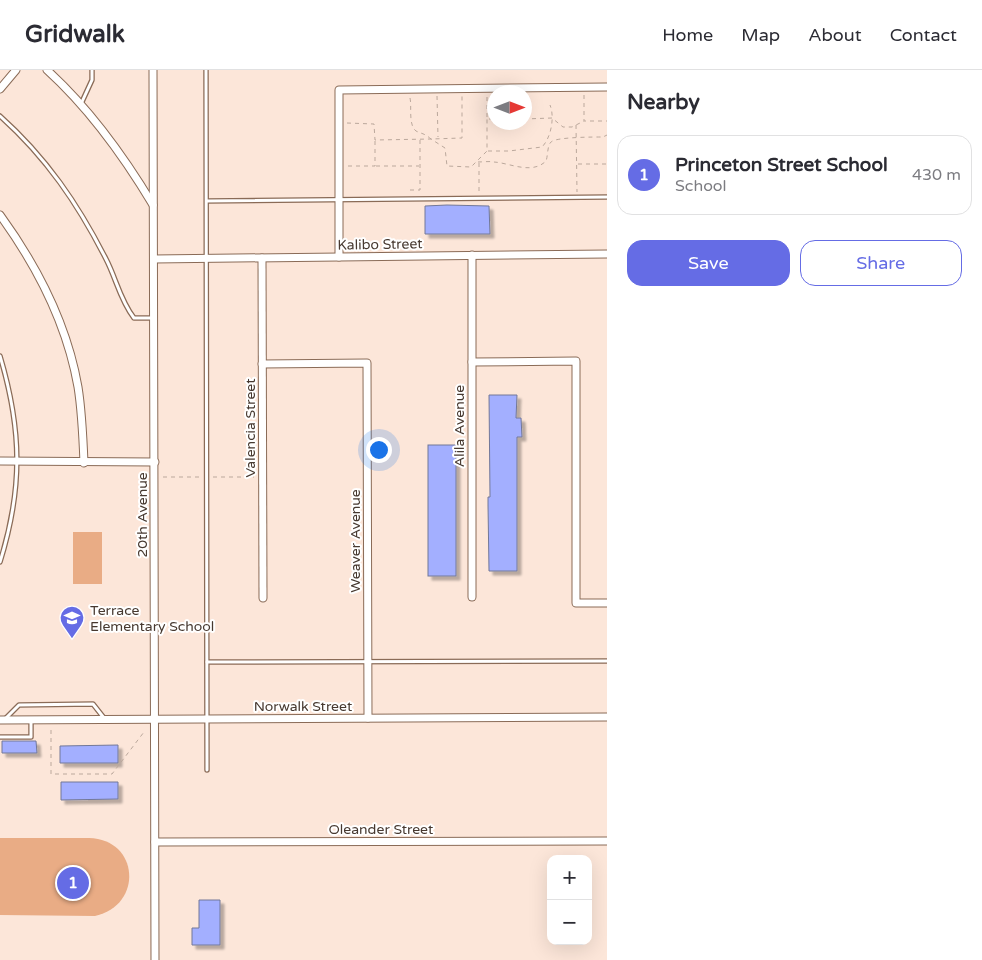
<!DOCTYPE html>
<meta charset="utf-8">
<style>
body{margin:0;font-family:"Varela Round",sans-serif;background:#f2f2f3;color:#2b2b33}
.controls{position:absolute;right:15px;bottom:15px;display:grid;overflow:hidden;border-radius:10px;box-shadow:0 5px 20px #0002}
.controls button{width:45px;height:45px;display:grid;place-items:center;padding:0;border:0;border-bottom:1px solid #e1e1e2;background:#fff;color:#2b2b33;font:25px sans-serif}
.compass{position:absolute;left:487px;top:15px;width:45px;height:45px;border-radius:50%;background:#fff;box-shadow:0 5px 20px #0002;rotate:90deg}
.you{position:absolute;left:378px;top:379px;width:18px;height:18px;margin:-12px;border:4px solid #fff;border-radius:50%;background:#1a73e8;box-shadow:0 0 0 8px #1a73e833}
.badge{display:grid;place-items:center;width:32px;height:32px;border-radius:50%;background:#656ce5;color:#fff;font-size:16px;font-weight:700}
.pin{position:absolute;translate:-50% -50%;border:2px solid #fff;box-shadow:0 1px 5px #0006}
.list{margin:0;padding:0;list-style:none}
h2{display:flex;justify-content:space-between;align-items:center;height:65px;margin:0;padding:0 20px;font-size:21px}
h2 small{font-size:16px;font-weight:400;color:#7c7c81}
.list li{display:grid;grid-template-columns:32px 1fr auto;gap:15px;align-items:center;box-sizing:border-box;height:80px;margin:0 10px 10px;padding:0 10px;border:1px solid #e1e1e2;border-radius:15px}
.list b{display:block;font-size:19px;white-space:nowrap}
.list p{margin:0;font-size:16px;white-space:nowrap;color:#7c7c81}
.list em{font-size:16px;font-style:normal;color:#7c7c81}
.actions{display:flex;gap:10px;padding:15px 20px}
.actions a{flex:1;padding:11px 0;border:1px solid #656ce5;border-radius:15px;text-align:center;font-size:18px;color:#656ce5}
.actions .main{background:#656ce5;color:#fff}
.map{position:relative;flex:none;width:607px;height:890px;overflow:hidden}
header{display:flex;align-items:center;gap:30px;box-sizing:border-box;height:70px;padding:0 25px;background:#fff;border-bottom:1px solid #e1e1e2}
header strong{font-size:24px}
nav{display:flex;gap:28px;margin-inline-start:auto;font-size:18px}
main{display:flex}
aside{flex:1;background:#fff}
.map>svg:first-child{display:block}
.green{fill:#e9ac85}
.building{fill:#a3afff;stroke:#727898;filter:url(#shadow)}
.lines{fill:none;stroke-linecap:round;stroke-linejoin:round}
.service-casing{stroke:#8a6b57;stroke-width:5.5}
.minor-casing{stroke:#8a6b57;stroke-width:9}
.path{stroke:#bba89c;stroke-width:1;stroke-dasharray:4 4;stroke-linecap:butt}
.service{stroke:#fff;stroke-width:3}
.minor{stroke:#fff;stroke-width:7}
.labels{text-anchor:middle;stroke-width:4;stroke-linejoin:round;paint-order:stroke}
.street-label{font-size:14px;fill:#473930;stroke:#fff}
.poi-label{font-size:14px;fill:#473930;stroke:#fff;text-anchor:start}
</style>
<header>
<strong>Gridwalk</strong>
<nav><a>Home</a><a>Map</a><a>About</a><a>Contact</a></nav>
</header>
<main>
<div class="map">
<svg width="607" height="890" viewBox="0 0 607 890">
<defs>
<filter id="shadow"><feDropShadow dx="4" dy="4" stdDeviation="1" flood-color="#0004"/></filter>
</defs>
<rect width="100%" height="100%" fill="#fce6d9"/>
<g class="green">
<rect x="73" y="462" width="29" height="52"/>
<path d="M 0,768 L 89,768 C 139,769 144,835 95,846 L 0,845 Z"/>
</g>
<g class="building">
<polygon points="447,135 489,136 490,164 425,164 425,136"/>
<polygon points="489,325 517,325 516,348 521,348 522,367 517,367 517,501 489,501 488,435 488,427 490,427"/>
<rect x="428" y="375" width="28" height="131"/>
<polygon points="2,671 36,671 37,683 2,683"/>
<polygon points="118,675 118,693 60,693 60,676"/>
<polygon points="61,712 118,712 118,729 61,730"/>
<polygon points="199,830 220,830 220,875 192,875 192,858 199,858"/>
</g>
<g class="lines">
<defs>
<g id="service">
<polyline points="206,0 207,700"/>
<polyline points="81,34 92,10 92,0"/>
<path d="M 0,46 C 46,87 78,134 106,189 C 116,208 120,230 134,248 L 154,248"/>
<polyline points="207,131 607,127"/>
<path d="M 0,286 C 22,360 23,418 0,492"/>
<polyline points="207,592 607,591"/>
<polyline points="5,649 19,635 93,634 104,648"/>
<polyline points="0,667 31,667 31,651"/>
</g>
<g id="minor">
<path d="M 47,0 C 90,39 123,85 153,135"/>
<polyline points="153,0 155,890"/>
<polyline points="0,19 16,0"/>
<path d="M 0,145 C 37,196 67,254 78,317 C 82,342 83,367 84,393"/>
<polyline points="472,185 472,527"/>
<polyline points="339,187 339,20 607,17"/>
<polyline points="262,188 263,528"/>
<polyline points="154,189 607,184"/>
<polyline points="472,292 576,291 576,533 607,533"/>
<polyline points="262,294 367,293 368,648"/>
<polyline points="0,391 155,392"/>
<polyline points="0,650 607,647"/>
<polyline points="155,772 607,771"/>
</g>
</defs>
<use href="#service" class="service-casing"/>
<use href="#minor" class="minor-casing"/>
<g class="path">
<polyline points="584,25 584,51 607,51"/>
<polyline points="437,26 438,67"/>
<polyline points="487,27 487,49 494,49"/>
<path d="M 410,28 C 412,36 408,55 416,61 C 422,64 424,63 431,69 L 462,68 L 462,25"/>
<polyline points="524,49 552,48 563,57 572,57 584,51"/>
<polyline points="347,53 374,54 375,70 431,69 445,78 447,96 471,97 487,81 487,49"/>
<polyline points="576,55 577,122"/>
<path d="M 488,81 L 509,81 L 542,77 C 551,68 555,47 550,35"/>
<path d="M 478,92 C 483,92 489,91 494,92 C 510,93 532,105 546,91 C 548,86 547,76 551,72 C 556,67 593,67 603,67 L 607,65"/>
<polyline points="479,93 479,121"/>
<polyline points="578,94 607,94"/>
<polyline points="348,96 375,96 375,70"/>
<polyline points="376,96 419,96"/>
<polyline points="410,120 420,120 420,70"/>
<polyline points="163,407 201,407"/>
<polyline points="213,407 254,407"/>
<polyline points="51,660 51,704 112,704 144,662"/>
</g>
<use href="#service" class="service"/>
<use href="#minor" class="minor"/>
</g>
<defs>
<symbol id="school-pin" viewBox="-11 -11 22 30"><path d="M0 17L-7.5 6A9.5 9.5 0 1 1 7.5 6Z" fill="#656ce5" stroke="#fff"/><path d="M0-5L7-2L0 1L-7-2ZM-4 1L0 2.5L4 1V4Q0 6-4 4Z" fill="#fff"/></symbol>
</defs>
<g fill-rule="evenodd">
<use href="#school-pin" x="58" y="534" width="28" height="38"/>
</g>
<g class="labels">
<g class="street-label">
<text transform="translate(380 174) rotate(-1)" y="5">Kalibo Street</text>
<text transform="translate(459 356) rotate(-90)" y="5">Alila Avenue</text>
<text transform="translate(250 358) rotate(-90)" y="5">Valencia Street</text>
<text transform="translate(142 445) rotate(-90)" y="5">20th Avenue</text>
<text transform="translate(355 471) rotate(-90)" y="5">Weaver Avenue</text>
<text x="303" y="641">Norwalk Street</text>
<text x="381" y="764">Oleander Street</text>
</g>
<g class="poi-label">
<text x="90" y="545">Terrace<tspan x="90" dy="16">Elementary School</tspan></text>
</g>
</g>
</svg>
<div class="controls">
<button>+</button>
<button>−</button>
</div>
<svg class="compass" viewBox="-18 -18 36 36"><path d="M0-13l5 13h-10z" fill="#e53935"/><path d="M0 13l5-13h-10z" fill="#7c7c81"/></svg>
<div class="you"></div>
<div class="pin badge" style="left:73px;top:813px">1</div>
</div>
<aside>
<h2>Nearby<small></small></h2>
<ul class="list">
<li><span class="badge">1</span><div><b>Princeton Street School</b><p>School</p></div><em>430 m</em></li>
</ul>
<div class="actions"><a class="main">Save</a><a>Share</a></div>
</aside>
</main>
